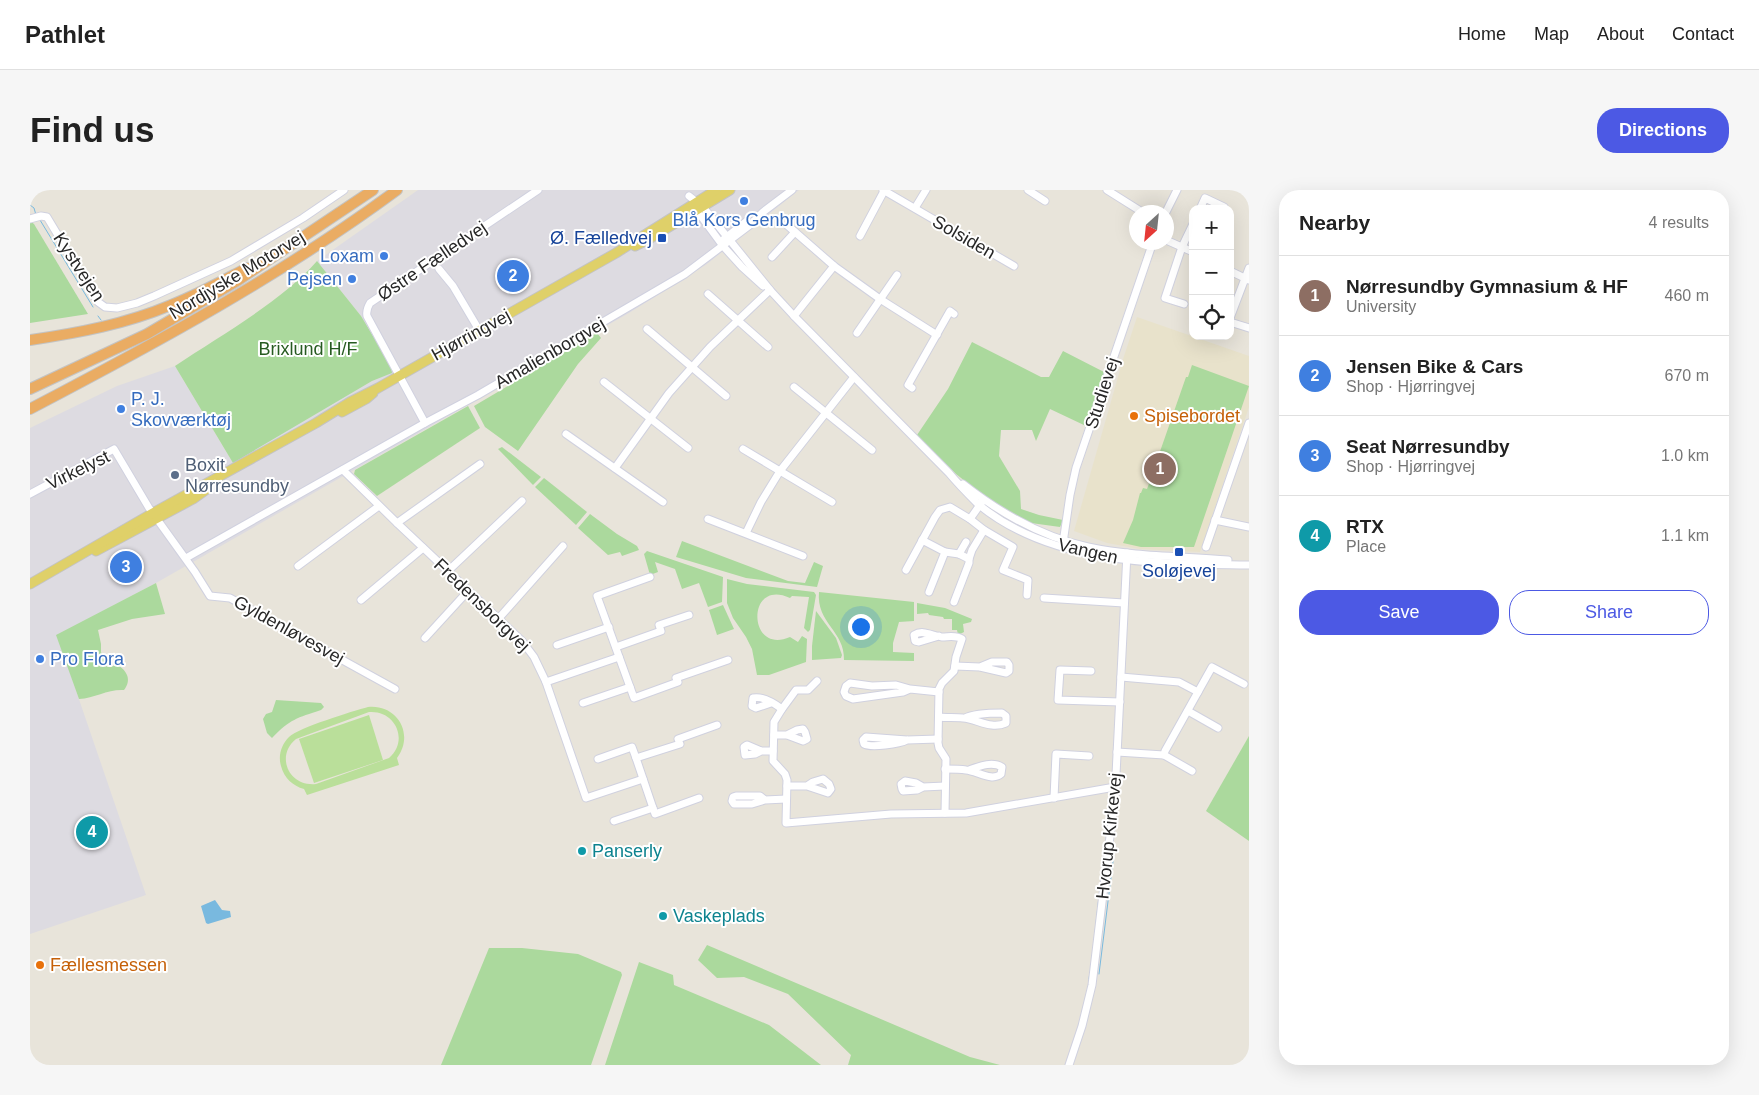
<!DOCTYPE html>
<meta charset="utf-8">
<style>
body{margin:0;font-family:Arial,sans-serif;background:#f6f6f6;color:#222}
.controls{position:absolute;right:15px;top:15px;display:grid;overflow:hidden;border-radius:10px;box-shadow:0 5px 20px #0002}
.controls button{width:45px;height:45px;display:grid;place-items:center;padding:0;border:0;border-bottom:1px solid #e0e0e0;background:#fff;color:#222;font:25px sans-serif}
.compass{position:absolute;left:1099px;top:15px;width:45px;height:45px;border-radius:50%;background:#fff;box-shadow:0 5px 20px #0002;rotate:207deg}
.you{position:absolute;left:830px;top:436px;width:18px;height:18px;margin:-12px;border:4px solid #fff;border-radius:50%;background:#1a73e8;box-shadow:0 0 0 8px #1a73e833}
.badge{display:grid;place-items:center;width:32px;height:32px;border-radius:50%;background:#4c59e4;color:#fff;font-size:16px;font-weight:700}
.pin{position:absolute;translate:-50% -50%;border:2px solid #fff;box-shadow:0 1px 5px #0006}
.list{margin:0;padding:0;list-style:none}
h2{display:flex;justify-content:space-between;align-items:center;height:65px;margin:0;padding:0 20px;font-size:21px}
h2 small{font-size:16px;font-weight:400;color:#767676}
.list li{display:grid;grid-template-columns:32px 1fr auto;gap:15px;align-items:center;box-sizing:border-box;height:80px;padding:0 20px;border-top:1px solid #e0e0e0}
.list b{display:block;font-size:19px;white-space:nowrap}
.list p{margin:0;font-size:16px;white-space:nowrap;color:#767676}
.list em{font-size:16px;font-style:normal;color:#767676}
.actions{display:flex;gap:10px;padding:15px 20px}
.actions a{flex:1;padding:11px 0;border:1px solid #4c59e4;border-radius:20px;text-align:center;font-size:18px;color:#4c59e4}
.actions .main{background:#4c59e4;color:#fff}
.icon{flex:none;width:28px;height:28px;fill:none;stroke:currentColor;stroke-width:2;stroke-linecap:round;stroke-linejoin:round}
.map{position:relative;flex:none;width:1219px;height:875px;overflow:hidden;border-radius:20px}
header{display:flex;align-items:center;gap:30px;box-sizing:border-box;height:70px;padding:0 25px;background:#fff;border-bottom:1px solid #e0e0e0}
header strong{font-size:24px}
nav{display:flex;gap:28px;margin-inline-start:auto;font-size:18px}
.intro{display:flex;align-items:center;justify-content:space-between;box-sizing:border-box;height:120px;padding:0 30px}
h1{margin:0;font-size:35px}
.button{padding:12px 22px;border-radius:20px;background:#4c59e4;color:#fff;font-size:18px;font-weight:700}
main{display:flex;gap:30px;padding:0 30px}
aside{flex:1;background:#fff;border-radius:20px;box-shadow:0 5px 20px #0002}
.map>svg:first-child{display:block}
.industrial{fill:#dddbe1}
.education{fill:#e8e2cb}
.green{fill:#abd99d}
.pitch{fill:#badf9a;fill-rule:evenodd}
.water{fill:#79b9df}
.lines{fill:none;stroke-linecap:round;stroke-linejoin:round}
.stream{stroke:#79b9df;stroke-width:1}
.minor-casing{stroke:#d0d1df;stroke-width:9}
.major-casing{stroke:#c3c3c3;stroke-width:11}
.highway-casing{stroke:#c3c3c3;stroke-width:12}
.minor{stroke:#fff;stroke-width:7}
.major{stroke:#dfd069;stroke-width:9}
.highway{stroke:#eaac63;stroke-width:10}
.shop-dot{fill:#3f7fe0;stroke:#fff;stroke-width:2}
.transit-dot{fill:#1a4fb4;stroke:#fff;stroke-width:2}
.food-dot{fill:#e8710a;stroke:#fff;stroke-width:2}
.service-dot{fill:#5c6f8a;stroke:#fff;stroke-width:2}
.culture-dot{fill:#0f9aa8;stroke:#fff;stroke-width:2}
.labels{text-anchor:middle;stroke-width:4;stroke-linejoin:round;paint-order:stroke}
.shop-label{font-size:18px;fill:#366cbe;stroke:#fff;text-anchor:end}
.street-label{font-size:18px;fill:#272727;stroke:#fff}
.transit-label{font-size:18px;fill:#164399;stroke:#fff;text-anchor:end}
.park-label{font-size:18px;fill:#275b21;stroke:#fff}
.food-label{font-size:18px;fill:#c56008;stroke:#fff;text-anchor:start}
.service-label{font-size:18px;fill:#4e5e75;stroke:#fff;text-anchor:start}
.culture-label{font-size:18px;fill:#0d838f;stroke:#fff;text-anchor:start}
</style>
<header>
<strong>Pathlet</strong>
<nav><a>Home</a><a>Map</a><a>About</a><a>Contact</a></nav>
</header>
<div class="intro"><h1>Find us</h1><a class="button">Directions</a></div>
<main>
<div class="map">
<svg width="1219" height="875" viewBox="0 0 1219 875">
<rect width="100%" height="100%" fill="#e8e4da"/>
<polygon class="industrial" points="388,0 769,0 677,74 599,123 126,393 27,445 116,705 0,744 0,238 87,196 145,176 203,273 342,191 361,183 331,126 287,71"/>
<polygon class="education" points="1107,127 1219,166 1219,217 1170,362 1110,359 1077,353 1044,341 1094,166"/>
<g class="green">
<polygon points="0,31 4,34 58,124 0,133"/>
<path d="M 287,71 L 331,126 L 361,176 L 362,183 L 342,191 L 203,273 L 145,176 C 191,145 251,112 287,71 Z"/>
<polygon points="567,143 571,148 548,174 488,261 455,237 444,216"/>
<polygon points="942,152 1011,187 1019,187 1033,161 1074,182 1056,236 1020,219 1006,251 1002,240 971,240 969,266 990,301 991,319 1009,325 1033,330 1030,337 1001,333 959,310 926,284 887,245 918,199"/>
<polygon points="1162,175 1219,196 1164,357 1111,357 1093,353 1103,330 1110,303 1111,303 1113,298 1117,299 1121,288 1123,288 1128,274 1126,273 1156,187 1158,187"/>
<polygon points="438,216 450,238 347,306 324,284 325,280"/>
<polygon points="472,257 511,287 503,295 468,259"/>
<polygon points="514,288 557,322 546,335 505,297"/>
<polygon points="560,324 587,344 607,356 609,360 592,366 590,362 578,365 548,338"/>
<polygon points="652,351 758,391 775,393 784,372 793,376 787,397 716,388 646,367"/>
<polygon points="617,361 693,387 692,412 678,417 669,393 652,399 645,379 625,372 628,382 620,385 614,364"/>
<path d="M 697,389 L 717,394 L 784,402 L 786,405 L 780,440 L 778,442 L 774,438 L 779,407 L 762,406 L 760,408 C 716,387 717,466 760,447 L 768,452 L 772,446 L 777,449 L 776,472 L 739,485 L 727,485 L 722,459 L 716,447 L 703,428 L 697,413 Z"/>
<path d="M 126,393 L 135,424 L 102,429 L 68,440 L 71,454 L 71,462 L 77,477 L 88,475 C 97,481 102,490 94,500 C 78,499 65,508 49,509 L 26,445 Z"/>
<path d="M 789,402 L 884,412 L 884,431 L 869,432 L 863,453 L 863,462 L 884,463 L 884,471 L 814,470 C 815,441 786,433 789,402 Z"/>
<polygon points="887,413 915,418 942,429 941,432 933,434 934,442 928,445 927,440 922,440 922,429 914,429 913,427 899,425 898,423 887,424"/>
<polygon points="693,415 704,439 687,445 679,420"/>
<polygon points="786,421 806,448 812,465 811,468 782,470 782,456"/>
<path d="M 246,510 L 291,513 L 294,517 L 291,520 C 267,528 260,529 242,548 L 237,543 L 233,529 L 236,524 L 242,522 Z"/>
<polygon points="1219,546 1219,651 1176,621"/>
<polygon points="677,755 940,867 970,875 818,875 821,865 758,804 714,787 687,788 668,770"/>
<polygon points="459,758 492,758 548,764 591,782 592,785 561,875 411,875"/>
<polygon points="609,772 643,785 644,795 739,835 791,875 575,875"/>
</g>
<g class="pitch">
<path d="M 338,517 C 367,514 385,544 367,568 L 369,575 L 277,605 L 274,599 C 263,596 254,588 251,576 C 248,566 251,555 259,547 C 268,538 323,521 338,517 ZM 339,522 C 366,520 379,551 359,568 L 286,594 C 259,597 245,566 266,549 Z"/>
<polygon points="339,525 353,570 284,593 269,549"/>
</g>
<polygon class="water" points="185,710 192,720 200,721 201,727 178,734 176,733 171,716"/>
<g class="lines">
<g class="stream">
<polyline points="0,15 4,18 6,25"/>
<polyline points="10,30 63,117"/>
<polyline points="68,126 71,130"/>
<polyline points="1064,751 1075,654"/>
<polyline points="1069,784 1085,655"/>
<polyline points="1059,789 1060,782"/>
</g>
<defs>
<g id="minor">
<polyline points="853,0 984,76"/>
<polyline points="998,0 1015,11"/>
<polyline points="1077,0 1112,22"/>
<path d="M 659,6 L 673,17 L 740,100 L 764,126 L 919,283 C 928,294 938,304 948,314 C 1021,375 1129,374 1219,375"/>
<polyline points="665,18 693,56 712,77 733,96"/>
<polyline points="885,18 896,0"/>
<polyline points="1170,19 1175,8 1194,17"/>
<polyline points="1136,22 1147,0"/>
<polyline points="0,29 11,26 17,27 68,112 75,117 87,118 107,113 124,106 201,71 273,28 314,0"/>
<polyline points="757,35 804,76 850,109 907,145"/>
<polyline points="830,46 854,1"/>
<polyline points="694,49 717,31"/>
<polyline points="1136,50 1163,62"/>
<polyline points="742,67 765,42"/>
<polyline points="409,79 423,96 449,140"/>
<polyline points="1200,81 1219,90"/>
<polyline points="678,104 738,157"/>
<polyline points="1154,114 1135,108 1152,57 1163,34"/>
<polyline points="764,126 804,76"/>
<polyline points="1200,128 1219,78"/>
<polyline points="1200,132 1219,138"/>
<polyline points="617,139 696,206"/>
<polyline points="827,143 867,85"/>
<polyline points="574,192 658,258"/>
<polyline points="764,197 842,260"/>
<polyline points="882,198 878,195 920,121 924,124"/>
<path d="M 395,233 L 337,126 C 336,121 337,118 340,113 L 508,0"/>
<polyline points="536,244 633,312"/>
<polyline points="713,259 802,312"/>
<polyline points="585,278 639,203 680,157 740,100"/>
<polyline points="313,280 367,333 492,451 504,467 516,492 556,608 613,589"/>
<path d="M 933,294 C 970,323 1012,347 1058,357 C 1104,367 1152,366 1198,370"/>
<polyline points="0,304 84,259 119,318 165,382 180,406 200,408 365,499"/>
<polyline points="678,329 773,366"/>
<polyline points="940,329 952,312"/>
<polyline points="1185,330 1219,337"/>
<polyline points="367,333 450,274"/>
<polyline points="716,343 731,312 750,281 824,187"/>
<polyline points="892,350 915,362 899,402"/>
<polyline points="1033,353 1040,305 1046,278 1123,52"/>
<polyline points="1176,357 1219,233"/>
<polyline points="915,362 929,364 939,369 939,373 924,412"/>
<polyline points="929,364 936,352"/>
<polyline points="156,368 395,233 448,205 655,84 720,35 733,22 762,0"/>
<polyline points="939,369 942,360 954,340"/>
<polyline points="268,376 349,316"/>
<polyline points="876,380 905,327 910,320 920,317 940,329 954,340 983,357 973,380 998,390 997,405"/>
<polyline points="418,381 492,311"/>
<polyline points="620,387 567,406 604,508 648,492 646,488 698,470"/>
<polyline points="1014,408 1094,413"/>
<polyline points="331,410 393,358"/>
<polyline points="469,428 533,356"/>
<path d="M 909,446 L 889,452 L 885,451 L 884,445 C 893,439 902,446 912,447 C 919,447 926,445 932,449 L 926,467 L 924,481 L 912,493 L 909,499 L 908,553 L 909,558 L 916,569 L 915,623"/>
<polyline points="395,448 438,401"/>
<polyline points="527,455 579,437"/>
<polyline points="586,457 631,441 629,435 659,425"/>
<polyline points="925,476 950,477 976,483 979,481 979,475 977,472 962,472 950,477"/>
<polyline points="1061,481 1030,480 1028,510 1090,512"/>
<polyline points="1091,487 1149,492 1168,502 1182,477 1214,494"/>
<polyline points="787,491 778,500 766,500 752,519 744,532 743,571 755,584 757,590 756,633 861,624 936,623 1085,597"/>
<polyline points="516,492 589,467"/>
<polyline points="880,499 866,495 842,496 820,493 816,496 814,502 816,506 823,509 873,502 880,499 909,502"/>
<polyline points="553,513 600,497"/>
<path d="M 741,513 L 726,518 L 722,516 L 723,508 C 732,506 744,513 752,519"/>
<polyline points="1158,521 1188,538"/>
<path d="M 909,527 C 917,528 925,527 933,528 C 947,529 961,540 976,533 L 976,526 L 972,523 C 961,523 945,523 935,528"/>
<polyline points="744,545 757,545 773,551 777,549 775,542 773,539 767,540 757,545"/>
<path d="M 877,550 C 869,554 841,558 834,554 L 833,550 L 836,547 L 877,550 L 908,549"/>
<polyline points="731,561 725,564 715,565 714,557 717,555 731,561 743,561"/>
<polyline points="1087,562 1134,565 1162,581"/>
<polyline points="1134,565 1135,561 1168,502"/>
<polyline points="568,569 602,557 606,568"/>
<path d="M 915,579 C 922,579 930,579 936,580 C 947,581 962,592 971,584 L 972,577 C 962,571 950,576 939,580"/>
<polyline points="757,596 777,596 783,592 793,589 799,594 801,599 798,603 777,596"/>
<polyline points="893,597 887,600 873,601 872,599 871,594 875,591 886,593 893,597 915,596"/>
<polyline points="669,608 625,624 606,568 650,554 648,549 687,535"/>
<polyline points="1024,608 1026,564 1059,566"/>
<polyline points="735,610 722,614 704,614 702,611 703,607 706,606 730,606 735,610 756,609"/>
<polyline points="584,631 623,618"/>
<polyline points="1039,875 1052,836 1062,795 1085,605 1097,363"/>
</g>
<g id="major">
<polyline points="605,56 619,49 700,0"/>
<polyline points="312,222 336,209 343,203"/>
<polyline points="66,361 163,309 177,299"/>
<polyline points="0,394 123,323 286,233 320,212 348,198 586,63 686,0"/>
</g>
<g id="highway">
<path d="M 0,150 C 48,143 96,134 141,115 C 167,105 192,91 217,78"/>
<polyline points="0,199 117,144 207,91 343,0"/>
<path d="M 0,219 C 126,153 252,85 367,0"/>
</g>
</defs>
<use href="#minor" class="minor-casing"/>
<use href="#major" class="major-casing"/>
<use href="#highway" class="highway-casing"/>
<use href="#minor" class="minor"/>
<use href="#major" class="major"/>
<use href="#highway" class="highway"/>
</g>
<g class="shop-dot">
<circle cx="714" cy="11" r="5"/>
<circle cx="354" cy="66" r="5"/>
<circle cx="322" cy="89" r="5"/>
<circle cx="91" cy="219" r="5"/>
<circle cx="10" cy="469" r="5"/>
</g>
<g class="transit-dot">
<rect x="627" y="43" width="10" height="10" rx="2.5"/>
<rect x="1144" y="357" width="10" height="10" rx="2.5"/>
</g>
<g class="food-dot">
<circle cx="1104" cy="226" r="5"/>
<circle cx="10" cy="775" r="5"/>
</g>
<circle class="service-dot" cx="145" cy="285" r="5"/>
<g class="culture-dot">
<circle cx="552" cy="661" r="5"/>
<circle cx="633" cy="726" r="5"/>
</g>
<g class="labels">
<g class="shop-label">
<text x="714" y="36" text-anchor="middle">Blå Kors Genbrug</text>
<text x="344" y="72">Loxam</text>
<text x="312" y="95">Pejsen</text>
<text x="101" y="215" text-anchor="start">P. J.<tspan x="101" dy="21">Skovværktøj</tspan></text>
<text x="20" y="475" text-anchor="start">Pro Flora</text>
</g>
<g class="street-label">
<text transform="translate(934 47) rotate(30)" y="6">Solsiden</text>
<text transform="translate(402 71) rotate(-34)" y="6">Østre Fælledvej</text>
<text transform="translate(49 77) rotate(57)" y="6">Kystvejen</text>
<text transform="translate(207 85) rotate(-31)" y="6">Nordjyske Motorvej</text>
<text transform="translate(441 145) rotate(-29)" y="6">Hjørringvej</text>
<text transform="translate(520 163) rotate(-30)" y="6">Amalienborgvej</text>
<text transform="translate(1072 203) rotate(-72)" y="6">Studievej</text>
<text transform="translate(48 280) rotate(-26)" y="6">Virkelyst</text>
<text transform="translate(1058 361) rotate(13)" y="6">Vangen</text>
<text transform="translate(452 415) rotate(44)" y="6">Fredensborgvej</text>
<text transform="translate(259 440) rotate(29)" y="6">Gyldenløvesvej</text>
<text transform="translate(1079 646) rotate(-84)" y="6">Hvorup Kirkevej</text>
</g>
<g class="transit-label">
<text x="622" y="54">Ø. Fælledvej</text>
<text x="1149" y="387" text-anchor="middle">Soløjevej</text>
</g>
<g class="park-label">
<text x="278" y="165">Brixlund H/F</text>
</g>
<g class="food-label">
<text x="1114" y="232">Spisebordet</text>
<text x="20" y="781">Fællesmessen</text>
</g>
<g class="service-label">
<text x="155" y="281">Boxit<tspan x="155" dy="21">Nørresundby</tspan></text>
</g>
<g class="culture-label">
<text x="562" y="667">Panserly</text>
<text x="643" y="732">Vaskeplads</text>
</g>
</g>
</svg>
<div class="controls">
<button>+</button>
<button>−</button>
<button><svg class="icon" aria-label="locate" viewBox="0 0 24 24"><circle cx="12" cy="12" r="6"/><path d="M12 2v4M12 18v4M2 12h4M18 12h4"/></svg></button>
</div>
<svg class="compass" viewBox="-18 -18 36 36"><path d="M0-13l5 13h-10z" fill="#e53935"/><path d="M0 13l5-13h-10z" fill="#767676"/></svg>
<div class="you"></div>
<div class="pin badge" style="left:1130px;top:279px;background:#8d6e63">1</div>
<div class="pin badge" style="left:483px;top:86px;background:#3f7fe0">2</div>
<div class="pin badge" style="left:96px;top:377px;background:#3f7fe0">3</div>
<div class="pin badge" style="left:62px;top:642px;background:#0f9aa8">4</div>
</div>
<aside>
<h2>Nearby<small>4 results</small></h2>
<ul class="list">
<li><span class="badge" style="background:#8d6e63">1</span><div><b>Nørresundby Gymnasium &amp; HF</b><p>University</p></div><em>460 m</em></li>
<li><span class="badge" style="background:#3f7fe0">2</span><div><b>Jensen Bike &amp; Cars</b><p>Shop · Hjørringvej</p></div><em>670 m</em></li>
<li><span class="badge" style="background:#3f7fe0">3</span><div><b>Seat Nørresundby</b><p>Shop · Hjørringvej</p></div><em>1.0 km</em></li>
<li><span class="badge" style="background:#0f9aa8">4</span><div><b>RTX</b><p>Place</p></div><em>1.1 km</em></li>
</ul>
<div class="actions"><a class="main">Save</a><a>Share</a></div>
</aside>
</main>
